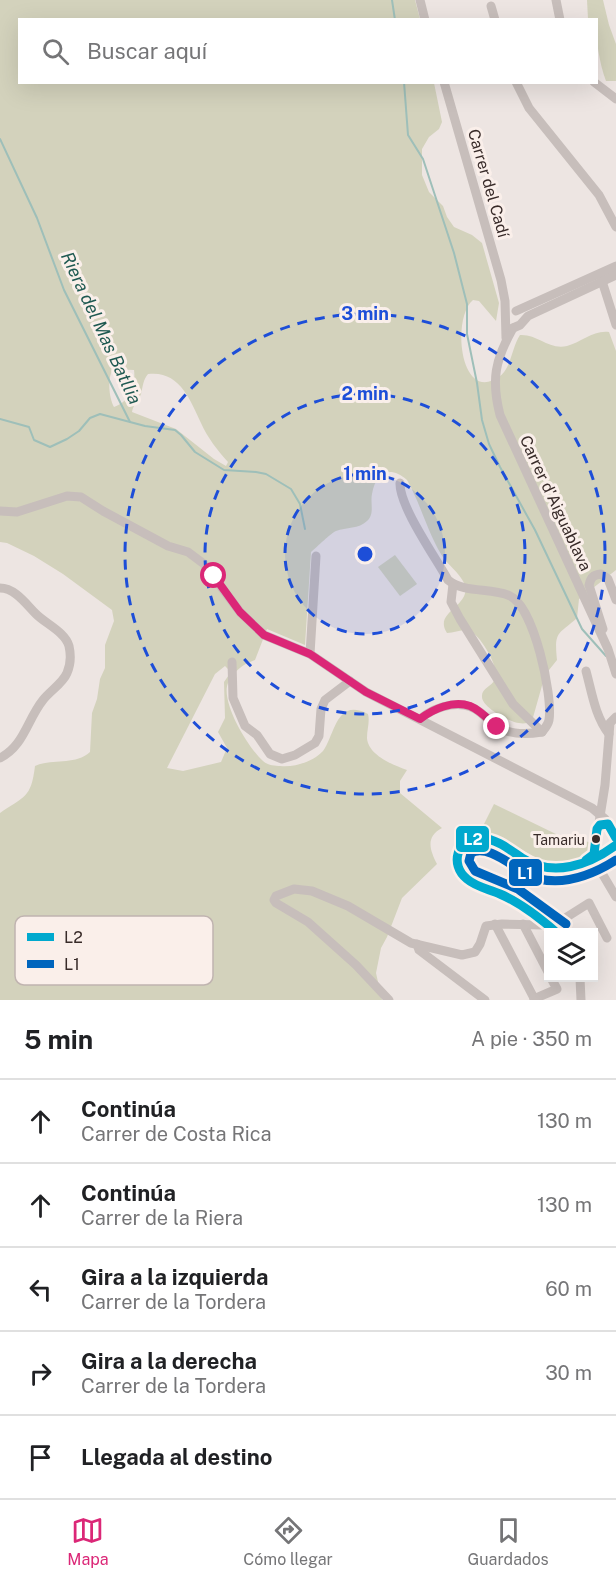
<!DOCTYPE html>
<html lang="es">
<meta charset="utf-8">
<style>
body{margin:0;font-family:"Public Sans",sans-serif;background:#f2f2f2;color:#202124}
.controls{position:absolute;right:18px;bottom:18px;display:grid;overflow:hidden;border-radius:0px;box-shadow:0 6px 24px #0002}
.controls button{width:54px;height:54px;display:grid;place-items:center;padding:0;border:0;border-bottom:2px solid #e0e0e0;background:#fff;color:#202124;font:30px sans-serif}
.stop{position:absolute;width:18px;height:18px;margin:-14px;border:4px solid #db2777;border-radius:50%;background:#fff}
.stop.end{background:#db2777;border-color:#fff;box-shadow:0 2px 6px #0008}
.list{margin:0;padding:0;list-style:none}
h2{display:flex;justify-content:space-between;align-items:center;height:78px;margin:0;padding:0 24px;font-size:26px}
h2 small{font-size:20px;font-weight:400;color:#757577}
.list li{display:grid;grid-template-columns:39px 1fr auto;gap:18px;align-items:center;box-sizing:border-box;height:84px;padding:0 24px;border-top:2px solid #e0e0e0}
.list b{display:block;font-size:22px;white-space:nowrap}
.list p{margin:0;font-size:20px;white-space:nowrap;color:#757577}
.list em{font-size:20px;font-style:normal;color:#757577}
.icon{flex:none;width:33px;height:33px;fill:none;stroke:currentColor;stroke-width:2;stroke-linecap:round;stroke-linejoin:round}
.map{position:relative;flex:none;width:616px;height:1000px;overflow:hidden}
.search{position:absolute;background:#fff;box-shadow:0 6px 24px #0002;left:18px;right:18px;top:18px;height:66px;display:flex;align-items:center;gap:15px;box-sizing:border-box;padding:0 21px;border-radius:0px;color:#757577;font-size:22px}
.sheet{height:498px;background:#fff}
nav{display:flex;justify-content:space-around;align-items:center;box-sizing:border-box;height:84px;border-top:2px solid #e0e0e0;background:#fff;font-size:16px;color:#757577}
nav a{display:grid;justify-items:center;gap:3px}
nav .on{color:#db2777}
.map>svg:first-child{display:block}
.green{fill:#d3d2bc;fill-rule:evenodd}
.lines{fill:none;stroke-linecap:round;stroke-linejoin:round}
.stream{stroke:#9ebfb9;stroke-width:2}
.minor{stroke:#c7bebb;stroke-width:9}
.bus-1-casing{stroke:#faefea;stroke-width:14}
.bus-2-casing{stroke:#faefea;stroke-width:14}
.bus-1{stroke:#00a9ce;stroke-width:9}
.bus-2{stroke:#0065bd;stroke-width:9}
.route{stroke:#db2777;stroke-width:8}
.ring{fill:none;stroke:#1d4ed8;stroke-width:3;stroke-dasharray:10 8}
.bus-dot{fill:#382b29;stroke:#faefea;stroke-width:2}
.labels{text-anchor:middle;stroke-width:6;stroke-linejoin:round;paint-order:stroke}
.bus-label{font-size:14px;fill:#382b29;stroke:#faefea;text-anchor:end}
.street-label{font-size:16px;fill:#382b29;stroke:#faefea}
.water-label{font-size:18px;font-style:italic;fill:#1e5951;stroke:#faefea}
.key{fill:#faefea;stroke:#c0b4b0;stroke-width:1.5}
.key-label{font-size:16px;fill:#382b29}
.centre{fill:#1d4ed8;stroke:#faefea;stroke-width:3}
.ring-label{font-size:18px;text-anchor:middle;font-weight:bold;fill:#1d4ed8;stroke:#faefea;stroke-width:6;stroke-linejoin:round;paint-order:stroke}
.line-badge{stroke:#faefea;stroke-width:2}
.badge-label{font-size:16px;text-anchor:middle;font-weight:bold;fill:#fff}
</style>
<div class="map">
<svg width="616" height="1000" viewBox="0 0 616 1000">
<rect width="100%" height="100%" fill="#ede5e2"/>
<g class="green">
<path d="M 0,0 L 415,0 L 420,19 L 20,20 L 20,82 L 434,83 L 442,122 L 439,129 L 429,137 L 422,149 L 422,175 L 429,192 L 443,206 L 447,217 L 454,227 L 472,235 L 482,243 L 499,303 L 496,321 L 479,301 L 473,300 C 451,318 460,406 500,376 C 511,368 512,347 520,335 C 538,334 548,350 567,346 C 582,342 593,330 609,332 L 616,351 L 616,570 L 579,599 L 577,618 C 558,635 554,631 557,660 L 545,675 L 532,721 C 528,723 524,724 519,723 C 509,722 482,707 482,697 C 481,688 492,687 495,679 C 500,668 481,636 470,631 C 464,628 455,633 447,633 C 433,612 470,607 465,586 C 463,577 451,567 445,560 C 429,538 421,504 407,480 C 390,465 376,472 372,494 C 370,503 375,514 367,521 C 359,529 346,527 336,531 C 331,533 317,547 311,552 L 305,645 L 267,629 L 255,660 C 243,664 234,671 228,683 C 220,702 249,749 263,761 C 267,765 275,766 280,766 C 294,768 314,761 323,751 C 335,735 336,697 368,714 C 370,722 367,729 367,738 C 368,755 393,765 407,770 L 400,781 L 400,793 L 442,828 C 425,837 430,850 437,864 L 402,898 L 387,937 L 381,948 L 376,973 L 382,1000 L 0,1000 L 0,813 C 24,796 31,799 35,766 C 53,758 74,766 90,752 L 92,713 L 97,699 L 100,679 L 105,668 L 105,645 L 114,621 L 112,610 L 63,574 L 34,556 L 7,543 L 0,542 ZM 113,369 L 134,370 C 136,385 130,402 114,407 C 109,398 107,378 113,369 ZM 148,374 C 179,370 190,399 201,423 C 207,437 218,451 228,462 L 226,466 L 214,459 L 176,429 L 132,412 C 133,405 138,401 141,394 C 143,386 143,380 148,374 ZM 225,666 L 231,672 L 224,682 L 225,718 L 218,732 L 227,748 L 221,762 L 183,771 L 167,768 L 215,674 Z"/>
<path d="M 587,0 L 603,0 L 609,25 L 616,44 L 616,81 L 606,81 C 599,62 596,40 596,20 L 588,19 Z"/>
<polygon points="395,555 417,584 400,596 378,567"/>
<polygon points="494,804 560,836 589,842 590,852 571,862 547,864 498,836 481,830"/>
</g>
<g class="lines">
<g class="stream">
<polyline points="392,0 395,20"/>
<polyline points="404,82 408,135 423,159 454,253 467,304 467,334 477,383 482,420 489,444 500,467 535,530 582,629 606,656"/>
<polyline points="0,139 37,218 64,290 130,422"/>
<polyline points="0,419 29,427 34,440 50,447 67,439 79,431 90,418 100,414 145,426 175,430 181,435 195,452 224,470 256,472 266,474 291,489 300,504 305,529"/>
</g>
<g class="minor">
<polyline points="420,0 425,20"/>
<polyline points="556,0 560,20"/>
<polyline points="491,6 495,20"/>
<polyline points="444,82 501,280 505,301 506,338"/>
<polyline points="516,82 529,108 599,195 616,227"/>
<polyline points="594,82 616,99"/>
<polyline points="602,281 616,325"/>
<polyline points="516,311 616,266"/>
<path d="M 513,328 C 495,360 491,380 500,415 L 608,649 L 616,674"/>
<polyline points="513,328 520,325 528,316 616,275"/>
<path d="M 400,483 C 399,506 436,558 448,580 C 465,594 491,587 510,596 C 534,607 553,695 549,720 C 548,725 545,728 542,732 C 529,734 516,735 504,730 C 495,727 488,719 481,713 C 463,698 437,705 420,719"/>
<polyline points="0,511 17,512 67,496 81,497 103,511 168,546 188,552 204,564 240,612 264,635 310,654 366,692 592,808 605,819 616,838"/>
<polyline points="453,584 451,602 460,619 513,704 542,732"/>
<path d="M 0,588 C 15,588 26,604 36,614 C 46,624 65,632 69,646 C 71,655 71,664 67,673 C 63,683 50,691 43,700 C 27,720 24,746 0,758"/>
<path d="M 603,629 L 589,585 C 591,577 593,575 601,574 L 608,579 L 616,600"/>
<polyline points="310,654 316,556"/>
<polyline points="232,662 233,698 245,726 257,735 270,754 282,759 295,755 315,743 319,736 321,709 325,700 350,681"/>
<path d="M 586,671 C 592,693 595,716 609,734"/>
<polyline points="594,854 605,785 610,723 616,717"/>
<polyline points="593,858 616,897"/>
<polyline points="495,924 535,1000"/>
<polyline points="523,924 548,972"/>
<path d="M 558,933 C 542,919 523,906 505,896 C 493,889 473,887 464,877 C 447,860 460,835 483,838 C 500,840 516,855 531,863 C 556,877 596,862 616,845"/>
<polyline points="417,944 419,950 485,1000"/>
<polyline points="580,978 581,1000"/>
<polyline points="534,999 557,989 551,978"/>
<polyline points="389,1000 356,965 308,922 276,903 274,900 276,896 294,889 312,891 348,906 411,943 462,955 475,952 480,944 486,926 502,924 545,925 551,927 589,903 607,938"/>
</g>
<defs>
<g id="bus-1">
<polyline points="586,860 594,854 597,829 600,825 608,824 616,838"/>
<path d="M 557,933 C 540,918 521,903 500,894 C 489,889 476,887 467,879 C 449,865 457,837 481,838 C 497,839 510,850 522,858 C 553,878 589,865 616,845"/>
</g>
<path id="bus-2" d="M 566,924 L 518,889 L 475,871 L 469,861 L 471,853 C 490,842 519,874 539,879 C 566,885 594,874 616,860"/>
</defs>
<use href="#bus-1" class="bus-1-casing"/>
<use href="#bus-2" class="bus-2-casing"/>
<use href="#bus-1" class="bus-1"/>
<use href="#bus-2" class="bus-2"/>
</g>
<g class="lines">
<path class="route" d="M 214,576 L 240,612 L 264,635 L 310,654 L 366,692 L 420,719 C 433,709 453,700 470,706 C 480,710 489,720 497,727"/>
</g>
<circle cx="365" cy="554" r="80" fill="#1d4ed8" fill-opacity=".12"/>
<g class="ring">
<circle cx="365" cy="554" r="80"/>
<circle cx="365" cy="554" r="160"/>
<circle cx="365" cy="554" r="240"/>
</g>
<circle class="bus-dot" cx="596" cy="839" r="5"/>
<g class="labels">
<g class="bus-label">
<text x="585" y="845">Tamariu</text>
</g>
<g class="street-label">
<text transform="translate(489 183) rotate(74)" y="6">Carrer del Cadí</text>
<text transform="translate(556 503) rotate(65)" y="6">Carrer d'Aiguablava</text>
</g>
<g class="water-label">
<text transform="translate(101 328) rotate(65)" y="6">Riera del Mas Batllia</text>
</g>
</g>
<rect x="15" y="916" width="198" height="69" rx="9" class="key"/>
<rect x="27" y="933" width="27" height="8" fill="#00a9ce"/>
<rect x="27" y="960" width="27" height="8" fill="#0065bd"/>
<g class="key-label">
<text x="64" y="943">L2</text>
<text x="64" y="970">L1</text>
</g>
<circle cx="365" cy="554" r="9" class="centre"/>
<g class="ring-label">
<text x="365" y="320">3 min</text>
<text x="365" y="400">2 min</text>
<text x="365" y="480">1 min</text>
</g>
<g class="line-badge">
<rect x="455" y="825" width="35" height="28" rx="6" fill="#00a9ce"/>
<rect x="508" y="858" width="35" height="29" rx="6" fill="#0065bd"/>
</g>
<g class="badge-label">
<text x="473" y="845">L2</text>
<text x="525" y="879">L1</text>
</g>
</svg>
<div class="controls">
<button><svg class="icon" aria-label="layers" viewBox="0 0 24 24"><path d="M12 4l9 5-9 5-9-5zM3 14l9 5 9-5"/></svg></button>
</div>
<div class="stop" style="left:214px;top:576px"></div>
<div class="stop end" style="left:497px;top:727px"></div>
<div class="search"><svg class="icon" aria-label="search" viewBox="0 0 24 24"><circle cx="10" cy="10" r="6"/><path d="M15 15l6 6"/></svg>Buscar aquí</div>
</div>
<section class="sheet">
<h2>5 min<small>A pie · 350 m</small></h2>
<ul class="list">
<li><svg class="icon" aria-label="ahead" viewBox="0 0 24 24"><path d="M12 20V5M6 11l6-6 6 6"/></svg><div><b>Continúa</b><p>Carrer de Costa Rica</p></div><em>130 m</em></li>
<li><svg class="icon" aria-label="ahead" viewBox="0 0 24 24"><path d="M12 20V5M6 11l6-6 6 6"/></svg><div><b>Continúa</b><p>Carrer de la Riera</p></div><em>130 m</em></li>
<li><svg class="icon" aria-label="left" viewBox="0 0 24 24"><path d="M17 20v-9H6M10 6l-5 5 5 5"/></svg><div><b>Gira a la izquierda</b><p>Carrer de la Tordera</p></div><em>60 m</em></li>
<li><svg class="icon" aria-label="right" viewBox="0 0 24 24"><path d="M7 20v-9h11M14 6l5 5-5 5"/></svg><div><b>Gira a la derecha</b><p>Carrer de la Tordera</p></div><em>30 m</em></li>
<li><svg class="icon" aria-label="arrive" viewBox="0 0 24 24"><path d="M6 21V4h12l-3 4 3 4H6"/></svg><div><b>Llegada al destino</b></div></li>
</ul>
</section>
<nav>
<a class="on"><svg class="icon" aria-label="map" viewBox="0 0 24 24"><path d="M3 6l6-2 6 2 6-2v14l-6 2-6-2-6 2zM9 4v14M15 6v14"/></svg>Mapa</a>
<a><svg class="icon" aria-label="directions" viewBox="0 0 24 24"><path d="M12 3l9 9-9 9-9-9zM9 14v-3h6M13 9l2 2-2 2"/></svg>Cómo llegar</a>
<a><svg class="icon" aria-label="saved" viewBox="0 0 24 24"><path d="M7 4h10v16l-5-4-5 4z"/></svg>Guardados</a>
</nav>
